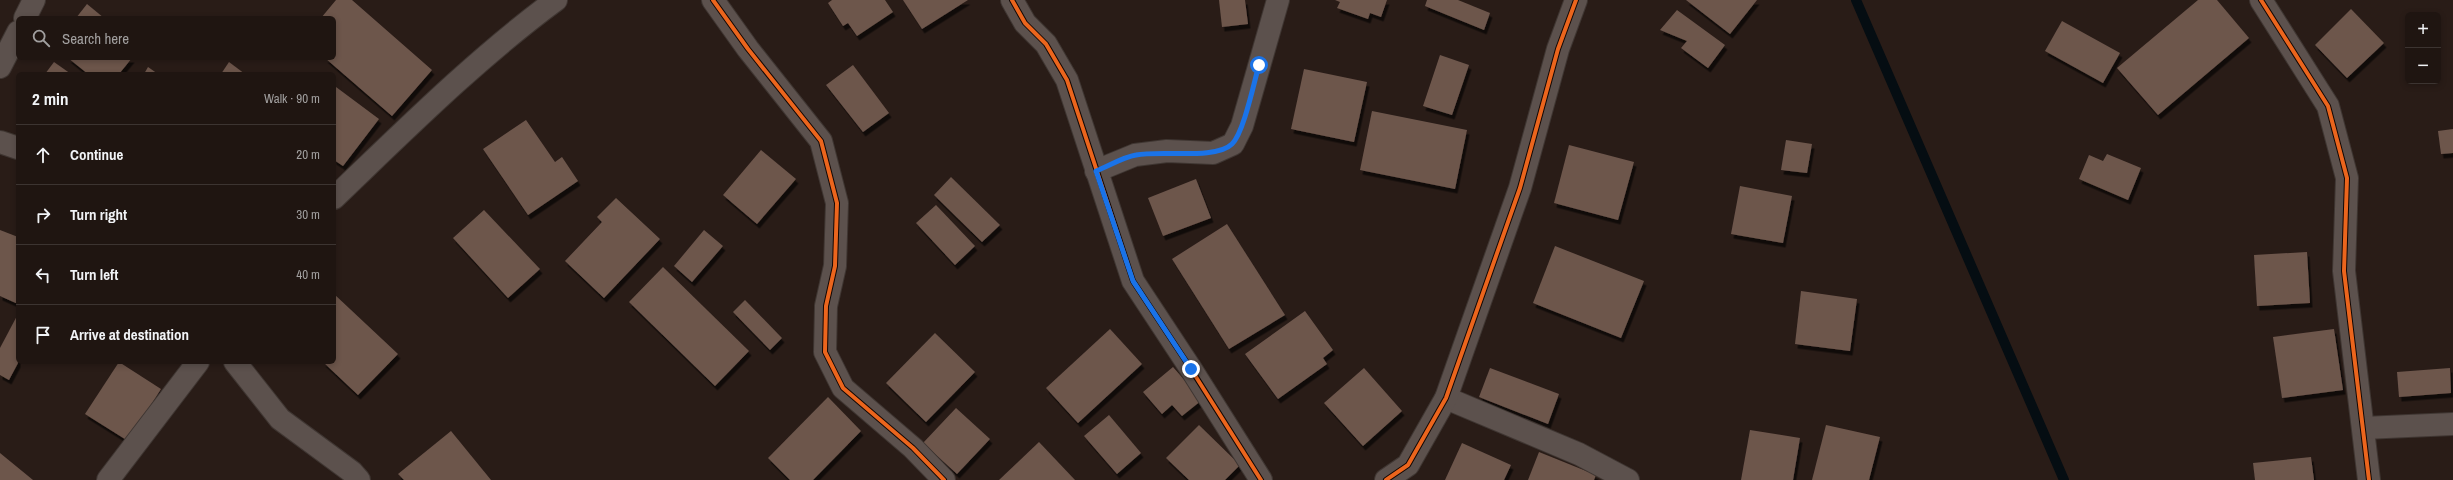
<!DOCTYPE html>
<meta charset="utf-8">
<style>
body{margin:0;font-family:"Archivo Narrow",sans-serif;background:#2c221f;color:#f1f3f6}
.controls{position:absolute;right:12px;top:12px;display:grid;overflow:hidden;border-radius:6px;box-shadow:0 2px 6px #0003}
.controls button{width:36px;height:36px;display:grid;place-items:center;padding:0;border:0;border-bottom:1px solid #3c3431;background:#1f1511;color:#f1f3f6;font:20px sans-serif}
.stop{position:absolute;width:12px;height:12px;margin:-9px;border:3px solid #1a73e8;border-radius:50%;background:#fff}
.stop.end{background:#1a73e8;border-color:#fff;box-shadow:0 1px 4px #0008}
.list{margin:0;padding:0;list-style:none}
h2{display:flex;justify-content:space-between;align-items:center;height:52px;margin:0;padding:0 16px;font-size:17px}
h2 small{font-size:13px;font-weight:400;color:#a19f9f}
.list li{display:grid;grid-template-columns:26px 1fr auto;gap:12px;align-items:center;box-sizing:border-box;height:60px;padding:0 16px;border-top:1px solid #3c3431}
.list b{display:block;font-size:15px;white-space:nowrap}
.list em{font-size:13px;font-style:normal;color:#a19f9f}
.icon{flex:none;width:22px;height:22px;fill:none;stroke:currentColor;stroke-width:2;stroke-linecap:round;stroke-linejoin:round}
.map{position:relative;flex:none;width:2453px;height:480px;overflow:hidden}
.search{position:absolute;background:#1f1511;box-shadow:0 2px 6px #0003;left:16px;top:16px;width:320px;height:44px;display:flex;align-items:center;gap:10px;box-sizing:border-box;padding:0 14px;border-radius:6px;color:#a19f9f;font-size:15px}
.panel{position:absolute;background:#1f1511;box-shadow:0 2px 6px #0003;left:16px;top:72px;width:320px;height:292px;border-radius:6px}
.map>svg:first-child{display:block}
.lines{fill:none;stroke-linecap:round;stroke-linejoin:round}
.stream{stroke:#050d12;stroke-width:10}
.building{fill:#6d564c;filter:url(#shadow)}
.minor-casing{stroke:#3f3632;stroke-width:24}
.minor{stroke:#5c514d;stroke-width:22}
.cycleway-casing{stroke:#120704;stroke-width:6}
.cycleway{stroke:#eb651d;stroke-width:4}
.route{stroke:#1a73e8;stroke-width:5}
</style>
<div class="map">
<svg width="2453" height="480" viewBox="0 0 2453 480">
<defs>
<filter id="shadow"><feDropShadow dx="2.5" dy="4.5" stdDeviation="0" flood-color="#0009"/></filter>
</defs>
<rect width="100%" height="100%" fill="#291c17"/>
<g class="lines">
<polyline class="stream" points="1856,0 2064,480"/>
</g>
<g class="building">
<polygon points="336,0 352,0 432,70 392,116 325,58 334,58 334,18 321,18"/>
<polygon points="832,0 885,0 893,12 857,36 848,23 843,26 828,3"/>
<polygon points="903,0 968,0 922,29"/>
<polygon points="1219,0 1245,0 1248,24 1222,27"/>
<polygon points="1335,0 1387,0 1381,17 1370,13 1368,19 1337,8 1340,2"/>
<polygon points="1427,0 1458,0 1490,13 1484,30 1425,6"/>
<polygon points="1686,0 1757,0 1730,34"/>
<polygon points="2198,0 2217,0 2249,38 2158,115 2117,68"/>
<polygon points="87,4 104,18 76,18"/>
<polygon points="2351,9 2384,43 2347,78 2315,45"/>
<polygon points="1677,10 1725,45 1708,68 1681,48 1687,41 1660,30"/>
<polygon points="2062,21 2120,53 2103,83 2045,51"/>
<polygon points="1440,55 1469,65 1452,115 1423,106"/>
<polygon points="68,58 132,58 119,74 88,74"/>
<polygon points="54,62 71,74 45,74"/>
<polygon points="229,62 245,74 221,74"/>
<polygon points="853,65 889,113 863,132 826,85"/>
<polygon points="148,67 158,74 144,74"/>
<polygon points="1304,69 1367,82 1354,142 1291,129"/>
<polygon points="336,87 379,119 343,166 334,160 334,89"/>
<polygon points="1372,111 1467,130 1455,189 1360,170"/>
<polygon points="526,120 555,162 562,157 578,181 528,215 483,149"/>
<polygon points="2453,129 2453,153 2441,154 2438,131"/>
<polygon points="1786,140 1812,144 1807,173 1781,170"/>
<polygon points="1569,145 1634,162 1618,220 1554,203"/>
<polygon points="761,150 796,179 757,224 723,195"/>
<polygon points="2107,154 2141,168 2128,200 2079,179 2089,155 2103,161"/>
<polygon points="951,177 1000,225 982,242 934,195"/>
<polygon points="1196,179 1211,218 1163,236 1148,198"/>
<polygon points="1740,186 1792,196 1783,243 1731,234"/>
<polygon points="616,198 660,239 604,298 565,261 602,222 597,217"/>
<polygon points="936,205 975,246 955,265 916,223"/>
<polygon points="484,210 540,269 508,298 453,238"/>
<polygon points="1227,224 1285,315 1229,349 1172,259"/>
<polygon points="0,230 18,237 18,304 0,296"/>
<polygon points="704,230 723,246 692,282 674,266"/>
<polygon points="1555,246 1644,281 1621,338 1533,303"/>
<polygon points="2307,252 2310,303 2257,306 2254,255"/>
<polygon points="663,267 749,351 715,386 629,302"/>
<polygon points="1801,291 1857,299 1850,351 1795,344"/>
<polygon points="334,294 398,354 358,395 323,362 334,362"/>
<polygon points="745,300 782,338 770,350 733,312"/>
<polygon points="1305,311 1333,350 1323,358 1327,364 1278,399 1245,354"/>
<polygon points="18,314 18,363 9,380 0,375 0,348"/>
<polygon points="1110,329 1142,364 1078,423 1046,388"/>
<polygon points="2334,329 2343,390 2282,398 2273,337"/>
<polygon points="935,333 975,372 926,422 886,383"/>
<polygon points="119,362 161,389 128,441 85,414"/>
<polygon points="1173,367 1202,400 1182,416 1172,405 1162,414 1143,392"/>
<polygon points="1364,368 1402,411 1363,446 1324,403"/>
<polygon points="1490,368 1559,394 1548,424 1479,397"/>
<polygon points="2450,368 2451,393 2399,397 2397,372"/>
<polygon points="828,397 861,431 813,480 790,480 768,458"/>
<polygon points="956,408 990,439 957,474 923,443"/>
<polygon points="1109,415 1141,453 1117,474 1084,436"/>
<polygon points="1199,425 1240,465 1225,480 1189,480 1166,458"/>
<polygon points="1826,425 1880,437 1869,480 1812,480"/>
<polygon points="1750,430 1800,438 1793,480 1741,480"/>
<polygon points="451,431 491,480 404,480 398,474"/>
<polygon points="1039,442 1075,480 999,480"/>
<polygon points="1462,443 1511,465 1504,480 1445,480"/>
<polygon points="1539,452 1596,475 1594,480 1528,480"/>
<polygon points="0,453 33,480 0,480"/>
<polygon points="2311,457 2314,480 2255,480 2253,463"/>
</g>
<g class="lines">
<defs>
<g id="minor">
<polyline points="713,0 748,49 821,141 837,203 835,266 826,306 825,352 843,388 913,448 944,480"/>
<polyline points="1012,0 1025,23 1046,44 1067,80 1133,281 1191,369 1261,480"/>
<polyline points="2261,0 2328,106 2347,178 2344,271 2369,480"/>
<polyline points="25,18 34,0"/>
<polyline points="0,67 18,32"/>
<polyline points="0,142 18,148"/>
<polyline points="1096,171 1135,155 1167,151 1213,153 1233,144 1242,126 1278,0"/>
<path d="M 334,198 C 405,130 477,58 556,0"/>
<polyline points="235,362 280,419 352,472 359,480"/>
<polyline points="1446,398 1579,454 1628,480"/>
<polyline points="2364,428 2453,424"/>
<polyline points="108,480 198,362"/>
<polyline points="1386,480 1408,465 1446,398 1520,188 1558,49 1576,0"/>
</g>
</defs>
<use href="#minor" class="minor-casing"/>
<use href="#minor" class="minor"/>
<defs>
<g id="cycleway">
<polyline points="713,0 748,49 821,141 837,203 835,266 826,306 825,352 843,388 913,448 944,480"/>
<polyline points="1012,0 1025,23 1046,44 1067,80 1133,281 1191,369 1261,480"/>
<polyline points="2261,0 2328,106 2347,178 2344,271 2369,480"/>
<polyline points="1386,480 1408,465 1446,398 1520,188 1558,49 1576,0"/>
</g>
</defs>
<use href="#cycleway" class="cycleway-casing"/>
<use href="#cycleway" class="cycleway"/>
</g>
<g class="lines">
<path class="route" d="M 1191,369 L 1133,281 L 1096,171 C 1109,166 1123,157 1136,155 C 1161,150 1216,160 1232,144 C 1244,132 1254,82 1259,65"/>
</g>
</svg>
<div class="controls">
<button>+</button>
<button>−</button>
</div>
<div class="stop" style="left:1259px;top:65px"></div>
<div class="stop end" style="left:1191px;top:369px"></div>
<div class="search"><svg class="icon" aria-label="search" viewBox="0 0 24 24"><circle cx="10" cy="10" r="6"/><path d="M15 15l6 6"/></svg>Search here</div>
<section class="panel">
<h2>2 min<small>Walk · 90 m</small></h2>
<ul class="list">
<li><svg class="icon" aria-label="ahead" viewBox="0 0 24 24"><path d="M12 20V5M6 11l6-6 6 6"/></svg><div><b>Continue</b></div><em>20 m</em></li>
<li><svg class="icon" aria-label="right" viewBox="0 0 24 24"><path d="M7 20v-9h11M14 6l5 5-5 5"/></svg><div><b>Turn right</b></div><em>30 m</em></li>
<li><svg class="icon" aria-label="left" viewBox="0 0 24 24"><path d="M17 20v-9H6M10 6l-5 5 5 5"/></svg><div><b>Turn left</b></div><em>40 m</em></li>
<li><svg class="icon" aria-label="arrive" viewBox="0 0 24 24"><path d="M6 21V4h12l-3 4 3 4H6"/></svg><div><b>Arrive at destination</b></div></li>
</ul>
</section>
</div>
